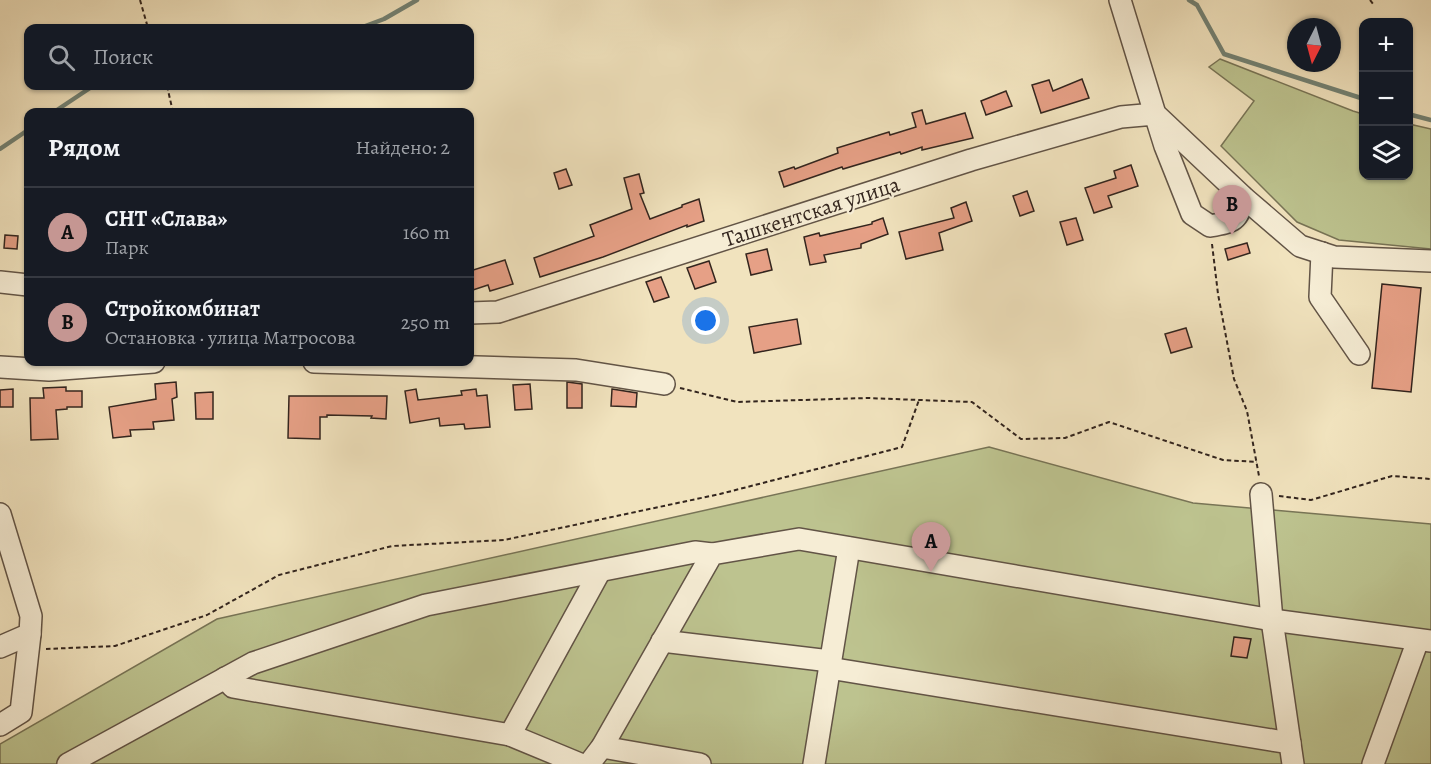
<!DOCTYPE html>
<html lang="ru">
<meta charset="utf-8">
<style>
body{margin:0;font-family:Alegreya,serif;background:#20242c;color:#f1f3f6}
.controls{position:absolute;right:18px;top:18px;display:grid;overflow:hidden;border-radius:12px;box-shadow:0 2px 4px #0004}
.controls button{width:54px;height:54px;display:grid;place-items:center;padding:0;border:0;border-bottom:2px solid #363941;background:#171b24;color:#f1f3f6;font:30px sans-serif}
.compass{position:absolute;left:1287px;top:18px;width:54px;height:54px;border-radius:50%;background:#171b24;box-shadow:0 2px 4px #0004;rotate:186deg}
.you{position:absolute;left:706px;top:321px;width:21px;height:21px;margin:-15px;border:4px solid #fff;border-radius:50%;background:#1a73e8;box-shadow:0 0 0 9px #1a73e833}
.badge{display:grid;place-items:center;width:39px;height:39px;border-radius:50%;background:#c59692;color:#111;font-size:20px;font-weight:700}
.pin{position:absolute;translate:-50% -50px;filter:drop-shadow(0 2px 3px #0008)}
.pin::after{content:'';position:absolute;top:32px;width:21px;height:18px;background:inherit;clip-path:polygon(0 0,100% 0,50% 100%)}
.list{margin:0;padding:0;list-style:none}
h2{display:flex;justify-content:space-between;align-items:center;height:78px;margin:0;padding:0 24px;font-size:26px}
h2 small{font-size:20px;font-weight:400;color:#9ea1a6}
.list li{display:grid;grid-template-columns:39px 1fr auto;gap:18px;align-items:center;box-sizing:border-box;height:90px;padding:0 24px;border-top:2px solid #363941}
.list b{display:block;font-size:22px;white-space:nowrap}
.list p{margin:0;font-size:20px;white-space:nowrap;color:#9ea1a6}
.list em{font-size:20px;font-style:normal;color:#9ea1a6}
.icon{flex:none;width:33px;height:33px;fill:none;stroke:currentColor;stroke-width:2;stroke-linecap:round;stroke-linejoin:round}
.map{position:relative;flex:none;width:1431px;height:764px;overflow:hidden}
.search{position:absolute;background:#171b24;box-shadow:0 2px 4px #0004;left:24px;top:24px;width:450px;height:66px;display:flex;align-items:center;gap:15px;box-sizing:border-box;padding:0 21px;border-radius:12px;color:#9ea1a6;font-size:22px}
.panel{position:absolute;background:#171b24;box-shadow:0 2px 4px #0004;left:24px;top:108px;width:450px;height:258px;border-radius:12px}
.map>svg:first-child{display:block}
.green{fill:#bdc38f;stroke:#787456;stroke-width:1.5}
.lines{fill:none;stroke-linecap:round;stroke-linejoin:round}
.stream{stroke:#728173;stroke-width:4.5}
.building{fill:#e6a086;stroke:#33251e;stroke-width:1.5}
.minor-casing{stroke:#625446;stroke-width:24}
.path{stroke:#33251e;stroke-width:2;stroke-dasharray:4.5 3;stroke-linecap:butt}
.minor{stroke:#f6edd5;stroke-width:21}
.labels{text-anchor:middle;stroke-width:4.5;stroke-linejoin:round;paint-order:stroke}
.street-label{font-size:22px;fill:#33251e;stroke:#f6edd5}
</style>
<div class="map">
<svg width="1431" height="764" viewBox="0 0 1431 764">
<rect width="100%" height="100%" fill="#f1e3be"/>
<filter id="stains"><feTurbulence type="fractalNoise" baseFrequency=".00333" numOctaves="4"/><feColorMatrix values="0 0 0 0 .2 0 0 0 0 .09 0 0 0 0 .02 0 0 0 .5 -.17"/></filter>
<radialGradient id="worn" r=".72"><stop offset=".6" stop-color="#630" stop-opacity="0"/><stop offset="1" stop-color="#630" stop-opacity=".3"/></radialGradient>
<g class="green">
<polygon points="1220,59 1353,111 1363,114 1364,176 1408,176 1409,124 1431,129 1431,249 1339,240 1297,222 1221,146 1254,101 1209,67"/>
<polygon points="989,447 1193,503 1431,524 1431,764 0,764 0,744 217,619"/>
</g>
<g class="lines">
<g class="stream">
<polyline points="1189,0 1197,5 1224,54 1364,99"/>
<polyline points="360,28 384,19 417,0"/>
<polyline points="54,112 93,86"/>
<polyline points="1408,114 1431,120"/>
<polyline points="0,149 28,130"/>
</g>
</g>
<g class="building">
<polygon points="1082,79 1089,98 1041,113 1032,85 1049,80 1053,91"/>
<polygon points="1006,91 1012,106 986,115 981,101"/>
<polygon points="922,110 926,124 965,113 973,138 922,150 922,147 901,154 900,152 843,169 842,167 784,187 779,172 794,167 795,169 838,153 837,148 889,132 890,135 916,127 912,113"/>
<polygon points="1131,165 1138,186 1108,196 1112,207 1094,213 1085,188 1116,178 1114,171"/>
<polygon points="566,169 572,185 559,189 554,173"/>
<polygon points="639,174 644,193 640,194 650,219 682,207 682,205 699,199 704,221 687,227 687,225 603,257 540,277 534,258 594,236 590,225 632,209 624,178"/>
<polygon points="1027,191 1034,211 1020,216 1013,196"/>
<polygon points="966,202 972,221 939,233 943,250 906,259 899,232 954,218 951,208"/>
<polygon points="883,218 888,234 861,244 861,248 824,255 826,262 810,265 804,237 819,233 820,236 872,224 872,222"/>
<polygon points="1076,218 1083,240 1067,245 1060,222"/>
<polygon points="5,235 18,236 17,249 4,248"/>
<polygon points="1247,243 1250,253 1228,260 1225,249"/>
<polygon points="767,249 772,270 751,275 746,254"/>
<polygon points="505,260 513,284 490,291 488,285 470,291 470,271"/>
<polygon points="709,261 716,282 695,289 687,268"/>
<polygon points="661,277 669,297 654,302 646,282"/>
<polygon points="1382,284 1421,288 1411,392 1372,388"/>
<polygon points="797,319 801,344 754,353 749,327"/>
<polygon points="1186,328 1192,347 1171,353 1165,334"/>
<polygon points="176,382 177,397 172,399 174,420 153,422 154,429 130,430 131,436 113,438 109,407 156,399 155,384"/>
<polygon points="567,382 582,384 582,408 567,408"/>
<polygon points="530,384 532,409 515,410 513,385"/>
<polygon points="66,387 66,391 82,391 82,407 67,407 67,409 56,410 58,439 31,440 30,398 44,398 43,388"/>
<polygon points="13,389 13,407 0,407 0,390"/>
<polygon points="416,389 418,400 462,395 461,391 476,389 477,396 487,395 490,427 465,429 464,424 440,426 439,418 410,423 405,391"/>
<polygon points="612,389 637,393 636,407 611,406"/>
<polygon points="213,392 213,419 196,419 195,393"/>
<polygon points="289,396 387,396 386,419 371,418 372,416 327,415 327,417 320,417 320,439 288,438"/>
<polygon points="1234,637 1251,639 1247,658 1231,656"/>
</g>
<g class="lines">
<defs>
<g id="minor">
<polyline points="1120,0 1155,114 1243,197 1300,246 1334,257 1431,261"/>
<polyline points="1322,253 1320,297 1359,354"/>
<polyline points="0,282 28,285"/>
<path d="M 470,313 L 498,312 L 971,160 L 1121,117 L 1155,114 L 1165,146 L 1192,214 L 1210,226 C 1233,222 1239,221 1243,197"/>
<polyline points="314,362 576,370 664,384"/>
<polyline points="0,367 49,370 154,362"/>
<polyline points="1261,494 1272,620 1293,764"/>
<polyline points="0,514 31,616 30,634 0,647"/>
<polyline points="662,641 830,661"/>
<polyline points="829,668 1290,743"/>
<polyline points="225,678 233,687 510,735 580,764"/>
<polyline points="0,725 21,712 30,634"/>
<polyline points="510,735 600,571"/>
<polyline points="602,747 700,764"/>
<polyline points="68,764 253,663 426,605 695,552 712,554"/>
<polyline points="589,764 602,747 712,554 799,539 1272,620 1431,641"/>
<polyline points="814,764 849,548"/>
<polyline points="1373,764 1418,640"/>
</g>
</defs>
<use href="#minor" class="minor-casing"/>
<g class="path">
<polyline points="140,0 148,28"/>
<polyline points="1370,0 1374,5"/>
<polyline points="167,86 173,112"/>
<polyline points="1212,244 1218,294 1234,379 1247,411 1259,476"/>
<polyline points="680,388 737,402 867,398 972,402 1021,439 1065,438 1109,422 1223,460 1257,462"/>
<polyline points="1279,496 1311,500 1392,476 1431,479"/>
<polyline points="46,649 115,646 207,615 279,575 392,546 504,540 720,494 902,447 919,400"/>
</g>
<use href="#minor" class="minor"/>
</g>
<g class="labels">
<g class="street-label">
<text transform="translate(811 211) rotate(-18)" y="8">Ташкентская улица</text>
</g>
</g>
<rect width="100%" height="100%" filter="url(#stains)"/>
<rect width="100%" height="100%" fill="url(#worn)"/>
</svg>
<div class="controls">
<button>+</button>
<button>−</button>
<button><svg class="icon" aria-label="layers" viewBox="0 0 24 24"><path d="M12 4l9 5-9 5-9-5zM3 14l9 5 9-5"/></svg></button>
</div>
<svg class="compass" viewBox="-18 -18 36 36"><path d="M0-13l5 13h-10z" fill="#e53935"/><path d="M0 13l5-13h-10z" fill="#9ea1a6"/></svg>
<div class="you"></div>
<div class="pin badge" style="left:931px;top:572px">A</div>
<div class="pin badge" style="left:1232px;top:235px">B</div>
<div class="search"><svg class="icon" aria-label="search" viewBox="0 0 24 24"><circle cx="10" cy="10" r="6"/><path d="M15 15l6 6"/></svg>Поиск</div>
<section class="panel">
<h2>Рядом<small>Найдено: 2</small></h2>
<ul class="list">
<li><span class="badge">A</span><div><b>СНТ «Слава»</b><p>Парк</p></div><em>160 m</em></li>
<li><span class="badge">B</span><div><b>Стройкомбинат</b><p>Остановка · улица Матросова</p></div><em>250 m</em></li>
</ul>
</section>
</div>
